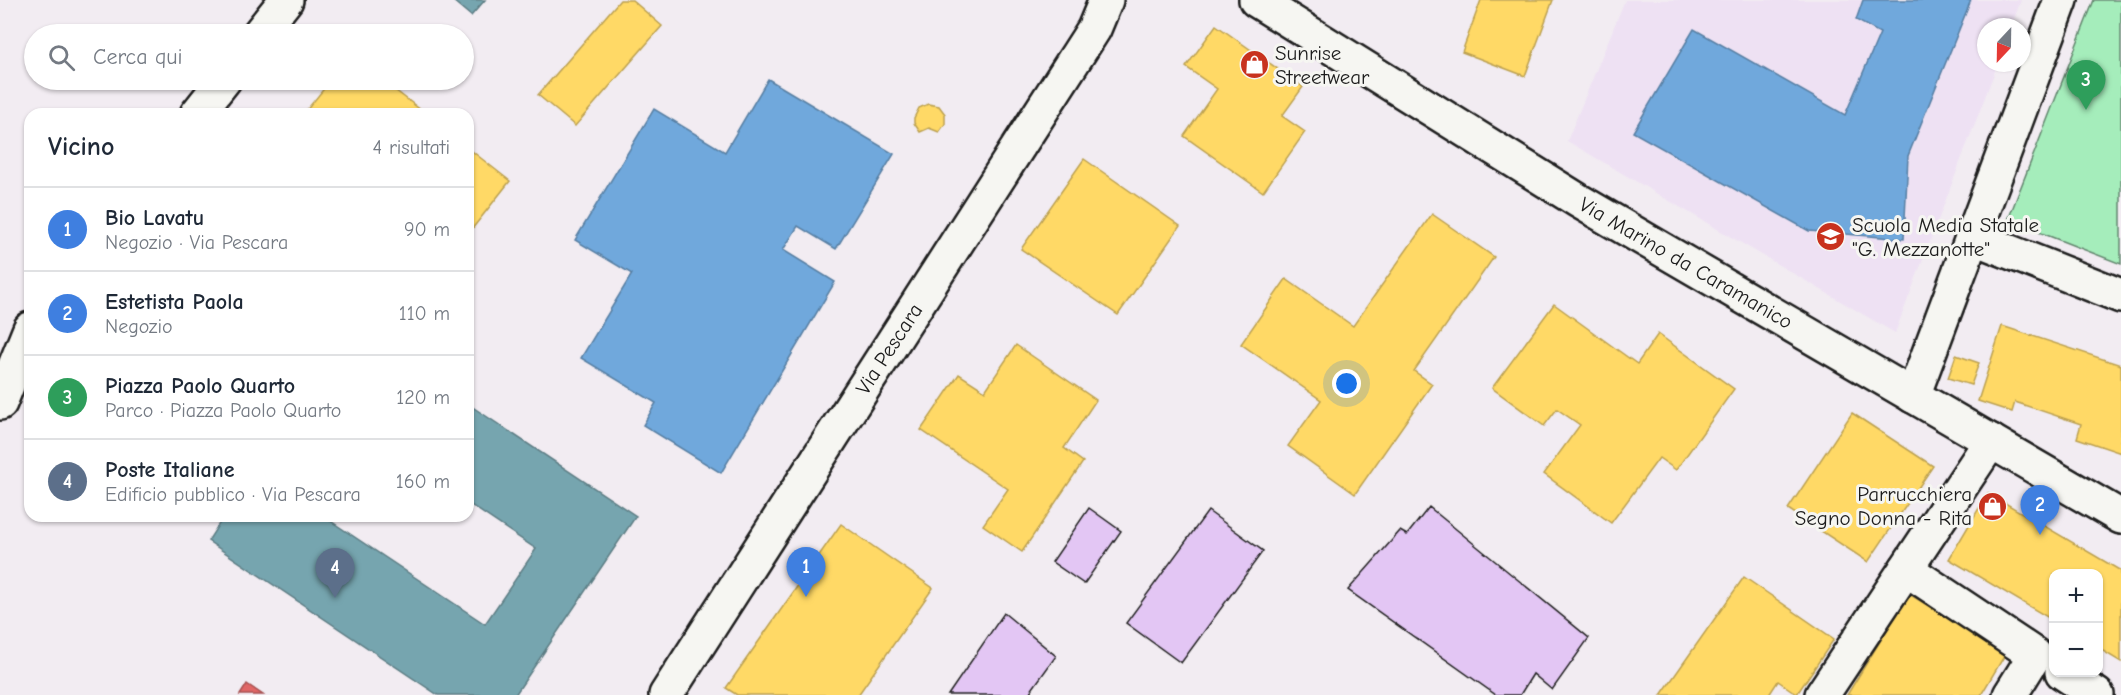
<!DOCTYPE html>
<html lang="it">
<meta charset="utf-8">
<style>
body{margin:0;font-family:"Comic Neue",sans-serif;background:#f6f6f7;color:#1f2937}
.controls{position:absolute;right:18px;bottom:18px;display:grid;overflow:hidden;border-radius:12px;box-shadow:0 2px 4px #0004}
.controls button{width:54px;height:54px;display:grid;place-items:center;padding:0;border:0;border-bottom:2px solid #e0e1e3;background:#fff;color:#1f2937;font:30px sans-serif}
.compass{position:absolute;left:1977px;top:18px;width:54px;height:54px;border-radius:50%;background:#fff;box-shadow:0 2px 4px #0004;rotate:202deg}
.you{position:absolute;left:1347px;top:384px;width:21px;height:21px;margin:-15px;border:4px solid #fff;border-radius:50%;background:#1a73e8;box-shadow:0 0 0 9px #1a73e833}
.badge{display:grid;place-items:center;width:39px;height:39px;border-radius:50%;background:#2563eb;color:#fff;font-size:20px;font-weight:700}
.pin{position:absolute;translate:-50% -50px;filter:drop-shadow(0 2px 3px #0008)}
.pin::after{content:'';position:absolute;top:32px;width:21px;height:18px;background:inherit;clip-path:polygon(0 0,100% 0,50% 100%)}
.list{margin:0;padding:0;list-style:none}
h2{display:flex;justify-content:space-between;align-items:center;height:78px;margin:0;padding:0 24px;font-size:26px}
h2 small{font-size:20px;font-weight:400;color:#747a83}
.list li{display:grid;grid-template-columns:39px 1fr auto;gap:18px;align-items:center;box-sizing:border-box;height:84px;padding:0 24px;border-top:2px solid #e0e1e3}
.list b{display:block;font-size:22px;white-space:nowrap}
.list p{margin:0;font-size:20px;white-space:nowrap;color:#747a83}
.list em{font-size:20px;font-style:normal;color:#747a83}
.icon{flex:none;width:33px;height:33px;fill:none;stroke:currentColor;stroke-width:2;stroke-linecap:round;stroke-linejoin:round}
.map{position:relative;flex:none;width:2121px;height:695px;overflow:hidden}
.search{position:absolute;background:#fff;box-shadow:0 2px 4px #0004;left:24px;top:24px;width:450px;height:66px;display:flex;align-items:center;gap:15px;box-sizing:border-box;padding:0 21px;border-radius:33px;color:#747a83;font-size:22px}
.panel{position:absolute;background:#fff;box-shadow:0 2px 4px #0004;left:24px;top:108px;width:450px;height:414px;border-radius:18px}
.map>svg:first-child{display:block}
.built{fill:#eee1f3}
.green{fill:#a5edbb;stroke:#60846c;stroke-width:1.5}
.homes{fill:#ffd966;stroke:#bba050;stroke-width:1.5}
.shops{fill:#e06666;stroke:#a55050;stroke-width:1.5}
.schools{fill:#6fa8dc;stroke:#567ea2;stroke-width:1.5}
.public{fill:#76a5af;stroke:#5b7c83;stroke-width:1.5}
.building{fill:#e3c6f4;stroke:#1c1c1c;stroke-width:1.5}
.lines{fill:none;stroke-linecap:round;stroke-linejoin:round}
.minor-casing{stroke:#1c1c1c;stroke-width:38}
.minor{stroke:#f6f6f2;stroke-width:33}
.labels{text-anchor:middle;stroke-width:6;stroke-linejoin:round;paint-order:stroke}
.poi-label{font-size:21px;fill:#1c1c1c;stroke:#f6f6f2;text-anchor:start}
.street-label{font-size:21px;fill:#1c1c1c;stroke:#f6f6f2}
</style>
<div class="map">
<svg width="2121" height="695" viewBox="0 0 2121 695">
<rect width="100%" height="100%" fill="#f2ecf2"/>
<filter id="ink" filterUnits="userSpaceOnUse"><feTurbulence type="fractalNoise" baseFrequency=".0167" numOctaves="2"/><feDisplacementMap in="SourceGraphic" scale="12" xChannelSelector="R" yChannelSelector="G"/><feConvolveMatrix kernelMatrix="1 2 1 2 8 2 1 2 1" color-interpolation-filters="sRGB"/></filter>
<g filter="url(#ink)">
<polygon class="built" points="1625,0 2021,0 2011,27 1986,27 1986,63 1998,63 1895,333 1567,141"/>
<polygon class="green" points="2094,0 2121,0 2121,264 2008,220"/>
<g class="homes">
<polygon points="620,0 632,0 662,26 575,126 538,95"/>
<polygon points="1481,0 1553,0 1525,76 1462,52"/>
<polygon points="1216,25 1303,87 1282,116 1305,132 1263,192 1184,136 1217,89 1186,67"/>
<polygon points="331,80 382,80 426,114 308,114 305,112"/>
<polygon points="928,104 939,106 945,114 945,124 939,132 929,128 920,132 914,123 914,118 919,108"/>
<polygon points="468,148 510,181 468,234"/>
<polygon points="1084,159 1180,226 1118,315 1021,249"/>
<polygon points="1432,214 1494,257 1414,371 1432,384 1355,494 1288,446 1321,400 1241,344 1286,279 1353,326"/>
<polygon points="1554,304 1637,364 1658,334 1734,389 1676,470 1659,458 1611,523 1544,474 1580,425 1557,409 1544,426 1492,388"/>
<polygon points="2002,326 2121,365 2121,453 2077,438 2081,424 2015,402 2012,412 1978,401"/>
<polygon points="1016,345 1096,400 1064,448 1083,462 1022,552 983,525 1008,489 921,430 959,374 985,391"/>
<polygon points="1956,355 1979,363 1971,385 1948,378"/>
<polygon points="1852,413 1933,466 1868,562 1788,509"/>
<polygon points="1988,493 2121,571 2121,662 2098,648 2098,574 2054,574 2054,621 1949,559"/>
<polygon points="841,524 933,588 858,695 737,695 726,688"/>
<polygon points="1744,577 1834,639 1797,694 1778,681 1769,695 1661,695"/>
<polygon points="1909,594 2006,653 1981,695 1847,695"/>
</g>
<polygon class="shops" points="247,684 263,695 240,695"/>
<g class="schools">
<polygon points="1863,0 1971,0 1908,156 1904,239 1809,231 1633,132 1694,29 1845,115 1880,33 1856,20"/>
<polygon points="768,79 894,154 836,249 798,226 783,250 835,282 721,473 643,425 656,403 581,358 632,274 575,240 654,109 725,152"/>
</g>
<g class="public">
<polygon points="452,0 485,0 471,16"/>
<polygon points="468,404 636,516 515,695 438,695 208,541 224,516 323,516 485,624 536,549 468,503"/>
</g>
<g class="building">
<polygon points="1429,507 1589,638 1552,690 1533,674 1520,695 1496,695 1348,590 1400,531 1407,535"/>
<polygon points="1089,508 1121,531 1084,584 1052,562"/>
<polygon points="1208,511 1263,551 1181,663 1126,623"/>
<polygon points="1004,613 1056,656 1028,695 948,695"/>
</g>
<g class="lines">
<defs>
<g id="minor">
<polyline points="1256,0 1579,201 2121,517"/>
<polyline points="259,34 286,0"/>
<polyline points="197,114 224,80"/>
<polyline points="1972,237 2121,296"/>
<polyline points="1913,396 2061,0"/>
<polyline points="0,403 30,329"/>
<polyline points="1906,569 2035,655 2010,695"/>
<polyline points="2062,672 2097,695"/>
<polyline points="666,695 1094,29 1106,0"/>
<polyline points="1822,695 1991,441"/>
</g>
</defs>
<use href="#minor" class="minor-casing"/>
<use href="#minor" class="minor"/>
</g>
</g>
<defs>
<symbol id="shop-disc" viewBox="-11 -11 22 22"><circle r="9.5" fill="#c8321e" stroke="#f6f6f2"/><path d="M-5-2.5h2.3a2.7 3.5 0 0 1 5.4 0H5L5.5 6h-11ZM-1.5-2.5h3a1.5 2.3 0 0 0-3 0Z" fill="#fff"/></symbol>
<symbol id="school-disc" viewBox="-11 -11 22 22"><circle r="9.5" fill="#c8321e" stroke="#f6f6f2"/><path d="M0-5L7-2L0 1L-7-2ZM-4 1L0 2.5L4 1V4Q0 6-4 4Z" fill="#fff"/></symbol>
</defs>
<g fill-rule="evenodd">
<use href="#shop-disc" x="1238" y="48" width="33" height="33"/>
<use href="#school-disc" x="1814" y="220" width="33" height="33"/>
<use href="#shop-disc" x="1976" y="490" width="33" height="33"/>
</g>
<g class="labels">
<g class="poi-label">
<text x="1275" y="60">Sunrise<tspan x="1275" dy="24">Streetwear</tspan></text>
<text x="1852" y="232">Scuola Media Statale<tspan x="1852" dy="24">"G. Mezzanotte"</tspan></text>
<text x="1972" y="501" text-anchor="end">Parrucchiera<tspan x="1972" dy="24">Segno Donna - Rita</tspan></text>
</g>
<g class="street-label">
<text transform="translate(1686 263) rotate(30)" y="7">Via Marino da Caramanico</text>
<text transform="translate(889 349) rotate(-57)" y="7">Via Pescara</text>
</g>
</g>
</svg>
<div class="controls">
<button>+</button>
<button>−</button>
</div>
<svg class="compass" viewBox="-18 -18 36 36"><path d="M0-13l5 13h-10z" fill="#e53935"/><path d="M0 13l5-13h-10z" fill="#747a83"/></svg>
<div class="you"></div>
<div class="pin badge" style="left:806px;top:597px;background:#3f7fe0">1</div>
<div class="pin badge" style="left:2040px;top:535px;background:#3f7fe0">2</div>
<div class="pin badge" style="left:2086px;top:110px;background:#2e9e5b">3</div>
<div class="pin badge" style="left:335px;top:598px;background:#5c6f8a">4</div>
<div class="search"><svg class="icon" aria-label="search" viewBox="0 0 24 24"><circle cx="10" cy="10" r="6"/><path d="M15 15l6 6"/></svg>Cerca qui</div>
<section class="panel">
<h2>Vicino<small>4 risultati</small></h2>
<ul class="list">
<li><span class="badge" style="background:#3f7fe0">1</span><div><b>Bio Lavatu</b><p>Negozio · Via Pescara</p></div><em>90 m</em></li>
<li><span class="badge" style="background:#3f7fe0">2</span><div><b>Estetista Paola</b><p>Negozio</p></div><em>110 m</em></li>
<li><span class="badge" style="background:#2e9e5b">3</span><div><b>Piazza Paolo Quarto</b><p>Parco · Piazza Paolo Quarto</p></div><em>120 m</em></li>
<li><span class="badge" style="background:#5c6f8a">4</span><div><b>Poste Italiane</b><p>Edificio pubblico · Via Pescara</p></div><em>160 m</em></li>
</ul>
</section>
</div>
